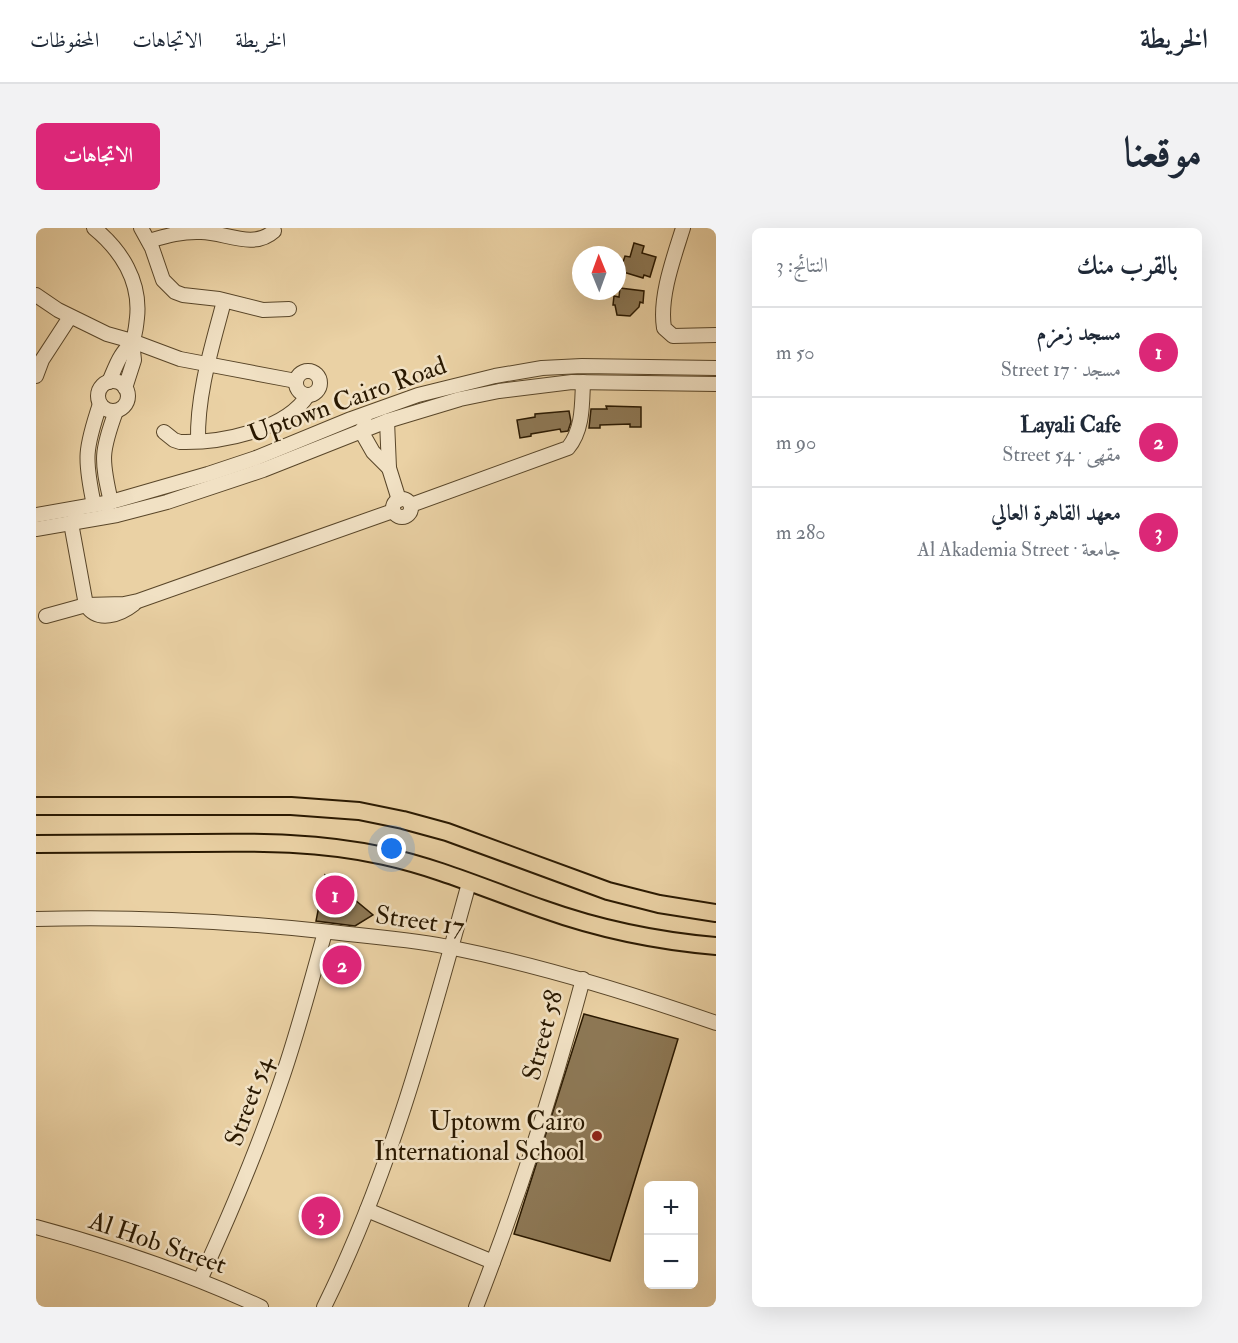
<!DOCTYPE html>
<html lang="ar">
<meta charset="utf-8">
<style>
body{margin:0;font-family:"IM FELL Double Pica",Amiri,serif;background:#f2f2f3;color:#1f2937;direction:rtl}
.controls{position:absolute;right:18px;bottom:18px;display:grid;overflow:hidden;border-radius:9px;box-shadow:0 6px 24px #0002}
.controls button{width:54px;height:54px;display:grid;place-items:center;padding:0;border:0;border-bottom:2px solid #e0e1e3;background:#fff;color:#1f2937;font:30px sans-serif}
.compass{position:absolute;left:536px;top:18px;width:54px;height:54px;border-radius:50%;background:#fff;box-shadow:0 6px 24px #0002;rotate:359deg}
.you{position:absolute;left:356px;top:621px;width:21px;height:21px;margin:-15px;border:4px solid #fff;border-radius:50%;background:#1a73e8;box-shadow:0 0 0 9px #1a73e833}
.badge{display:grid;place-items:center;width:39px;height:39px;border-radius:50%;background:#db2777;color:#fff;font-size:20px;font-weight:700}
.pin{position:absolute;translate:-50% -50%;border:3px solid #fff;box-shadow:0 2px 6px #0006}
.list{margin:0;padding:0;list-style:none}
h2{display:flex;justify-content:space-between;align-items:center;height:78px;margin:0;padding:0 24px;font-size:26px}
h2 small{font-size:20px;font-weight:400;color:#747a83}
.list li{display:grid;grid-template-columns:39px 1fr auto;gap:18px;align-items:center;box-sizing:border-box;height:90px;padding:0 24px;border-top:2px solid #e0e1e3}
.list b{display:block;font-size:22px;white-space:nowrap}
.list p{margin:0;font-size:20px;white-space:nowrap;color:#747a83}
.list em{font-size:20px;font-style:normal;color:#747a83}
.map{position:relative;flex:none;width:680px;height:1079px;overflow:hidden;direction:ltr;border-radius:9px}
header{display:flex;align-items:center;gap:36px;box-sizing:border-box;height:84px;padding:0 30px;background:#fff;border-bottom:2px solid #e0e1e3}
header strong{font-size:28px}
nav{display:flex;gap:33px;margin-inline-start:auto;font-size:21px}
.intro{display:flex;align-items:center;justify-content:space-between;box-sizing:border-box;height:144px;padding:0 36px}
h1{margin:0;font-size:42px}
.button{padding:15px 27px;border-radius:9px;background:#db2777;color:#fff;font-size:21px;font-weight:700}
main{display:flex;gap:36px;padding:0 36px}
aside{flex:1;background:#fff;border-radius:9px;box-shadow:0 6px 24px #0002}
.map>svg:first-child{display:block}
.building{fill:#8d7855;stroke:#291800;stroke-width:1.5}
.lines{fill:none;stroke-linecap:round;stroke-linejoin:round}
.minor-casing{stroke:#594629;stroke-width:16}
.major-casing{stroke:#291800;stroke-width:20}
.minor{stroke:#f1e1c4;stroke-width:14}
.major{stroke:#ead1a4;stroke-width:16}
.poi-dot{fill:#8f2418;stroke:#f1e1c4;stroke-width:2}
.labels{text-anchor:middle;stroke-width:5;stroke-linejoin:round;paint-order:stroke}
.street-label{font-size:26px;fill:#291800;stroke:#f1e1c4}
.poi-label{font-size:26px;fill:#291800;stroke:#f1e1c4;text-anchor:end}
</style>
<header>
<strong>الخريطة</strong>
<nav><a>الخريطة</a><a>الاتجاهات</a><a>المحفوظات</a></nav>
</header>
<div class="intro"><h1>موقعنا</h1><a class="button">الاتجاهات</a></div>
<main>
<aside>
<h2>بالقرب منك<small>النتائج: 3</small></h2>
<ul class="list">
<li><span class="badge">1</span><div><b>مسجد زمزم</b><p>مسجد · Street 17</p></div><em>50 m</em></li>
<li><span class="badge">2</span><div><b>Layali Cafe</b><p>مقهى · Street 54</p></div><em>90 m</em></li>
<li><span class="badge">3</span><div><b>معهد القاهرة العالي</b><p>جامعة · Al Akademia Street</p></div><em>280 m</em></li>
</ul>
</aside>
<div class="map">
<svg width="680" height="1079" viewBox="0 0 680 1079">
<rect width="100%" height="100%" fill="#ead1a4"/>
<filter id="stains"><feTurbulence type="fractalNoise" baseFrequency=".00333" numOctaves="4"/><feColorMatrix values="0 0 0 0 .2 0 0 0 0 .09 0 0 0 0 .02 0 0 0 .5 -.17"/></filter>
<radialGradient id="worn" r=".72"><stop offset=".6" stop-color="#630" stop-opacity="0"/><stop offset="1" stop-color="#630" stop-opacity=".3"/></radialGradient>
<g class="building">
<polygon points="598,15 608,18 606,25 620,29 614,49 608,47 607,50 584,43 589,28 594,29"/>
<polygon points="584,60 608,63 607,75 604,74 603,79 594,88 581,87 579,77 577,77 578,68 583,69"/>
<polygon points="570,178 605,179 605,199 594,199 594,196 564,197 564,200 553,200 555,181 571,181"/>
<polygon points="533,183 535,194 532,203 525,204 524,201 495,206 495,208 484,210 481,192 499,189 499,186"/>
<polygon points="289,647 337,687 319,698 280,693"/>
<polygon points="548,786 642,811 574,1033 478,1006"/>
</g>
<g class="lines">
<defs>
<g id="minor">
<path d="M 58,0 C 85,22 105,53 101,90 C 100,97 100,106 96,113 C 93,118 88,123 85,128 C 80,136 77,145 73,154"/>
<polyline points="105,0 116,20 127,52 139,64 147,67 183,71 227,82 253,81"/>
<path d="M 647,0 C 638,29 623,69 628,100 L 637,108 L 680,107"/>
<path d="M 113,13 C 130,8 147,3 165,4 C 189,4 217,22 238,3"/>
<polyline points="0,67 22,82 71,106 96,113 144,131 260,153"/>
<circle cx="272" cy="155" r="12"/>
<polyline points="0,148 6,132 34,89"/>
<circle cx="77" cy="168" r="15"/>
<polyline points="89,160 98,132 96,113"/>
<polyline points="351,193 353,240 363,272"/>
<polyline points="330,196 325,203 337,224 353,240"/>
<path d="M 128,204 L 138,212 L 144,214 C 184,215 249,203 272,167"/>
<path d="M 162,213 C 161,165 176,119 188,73"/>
<circle cx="366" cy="280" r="9"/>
<path d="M 58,277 C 48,230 49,221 64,176"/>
<path d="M 70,277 L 75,274 C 65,231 65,224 80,183"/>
<path d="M 375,277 L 532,220 C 547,202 546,177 547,154"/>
<polyline points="0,287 75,274 172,246 220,230 315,191 382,167 459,148 506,140 546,138 680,140"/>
<path d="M 41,290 L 35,295 L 50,377 C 62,395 84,387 98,376"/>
<polyline points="0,301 81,287 131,274 227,242 351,193 424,171 463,163 536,154 680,156"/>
<polyline points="10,388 50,377 88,376 102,373 357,283"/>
<path d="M 0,691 C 102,688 195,693 295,704 C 336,709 378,711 417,720 C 507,738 594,765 680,795"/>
<polyline points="331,982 457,1034"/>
<path d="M 0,999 C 78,1020 152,1045 225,1079"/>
<path d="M 164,1052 C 194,987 222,921 245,853 C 262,804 275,754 289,704"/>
<path d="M 288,1079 C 355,944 393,800 433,655"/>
<path d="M 440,1079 C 482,971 517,863 547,751"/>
</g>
<g id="major">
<polyline points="0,578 255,578 323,583 367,592 411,604 572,663 623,676 680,685"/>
<path d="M 0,616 C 53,616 106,615 159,615 C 223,614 285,614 348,628 C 403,640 455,663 507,681 C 563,701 621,713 680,718"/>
</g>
</defs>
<use href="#minor" class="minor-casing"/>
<use href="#major" class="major-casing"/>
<use href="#minor" class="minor"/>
<use href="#major" class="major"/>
</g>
<circle class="poi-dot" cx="561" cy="908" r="6"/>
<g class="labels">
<g class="street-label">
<text transform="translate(311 171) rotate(-20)" y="9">Uptown Cairo Road</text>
<text transform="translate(384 692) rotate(8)" y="9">Street 17</text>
<text transform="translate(506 807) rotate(-75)" y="9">Street 58</text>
<text transform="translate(212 873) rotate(-70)" y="9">Street 54</text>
<text transform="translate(122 1014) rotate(19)" y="9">Al Hob Street</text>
</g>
<g class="poi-label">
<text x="549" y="902">Uptowm Cairo<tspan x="549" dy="30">International School</tspan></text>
</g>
</g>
<rect width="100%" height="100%" filter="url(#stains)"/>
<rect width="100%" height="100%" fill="url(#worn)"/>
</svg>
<div class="controls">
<button>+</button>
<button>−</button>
</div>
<svg class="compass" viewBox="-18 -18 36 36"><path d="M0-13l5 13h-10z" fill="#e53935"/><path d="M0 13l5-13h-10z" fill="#747a83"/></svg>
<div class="you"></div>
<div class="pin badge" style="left:299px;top:667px">1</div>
<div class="pin badge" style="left:306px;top:737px">2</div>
<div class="pin badge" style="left:285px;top:988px">3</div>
</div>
</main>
